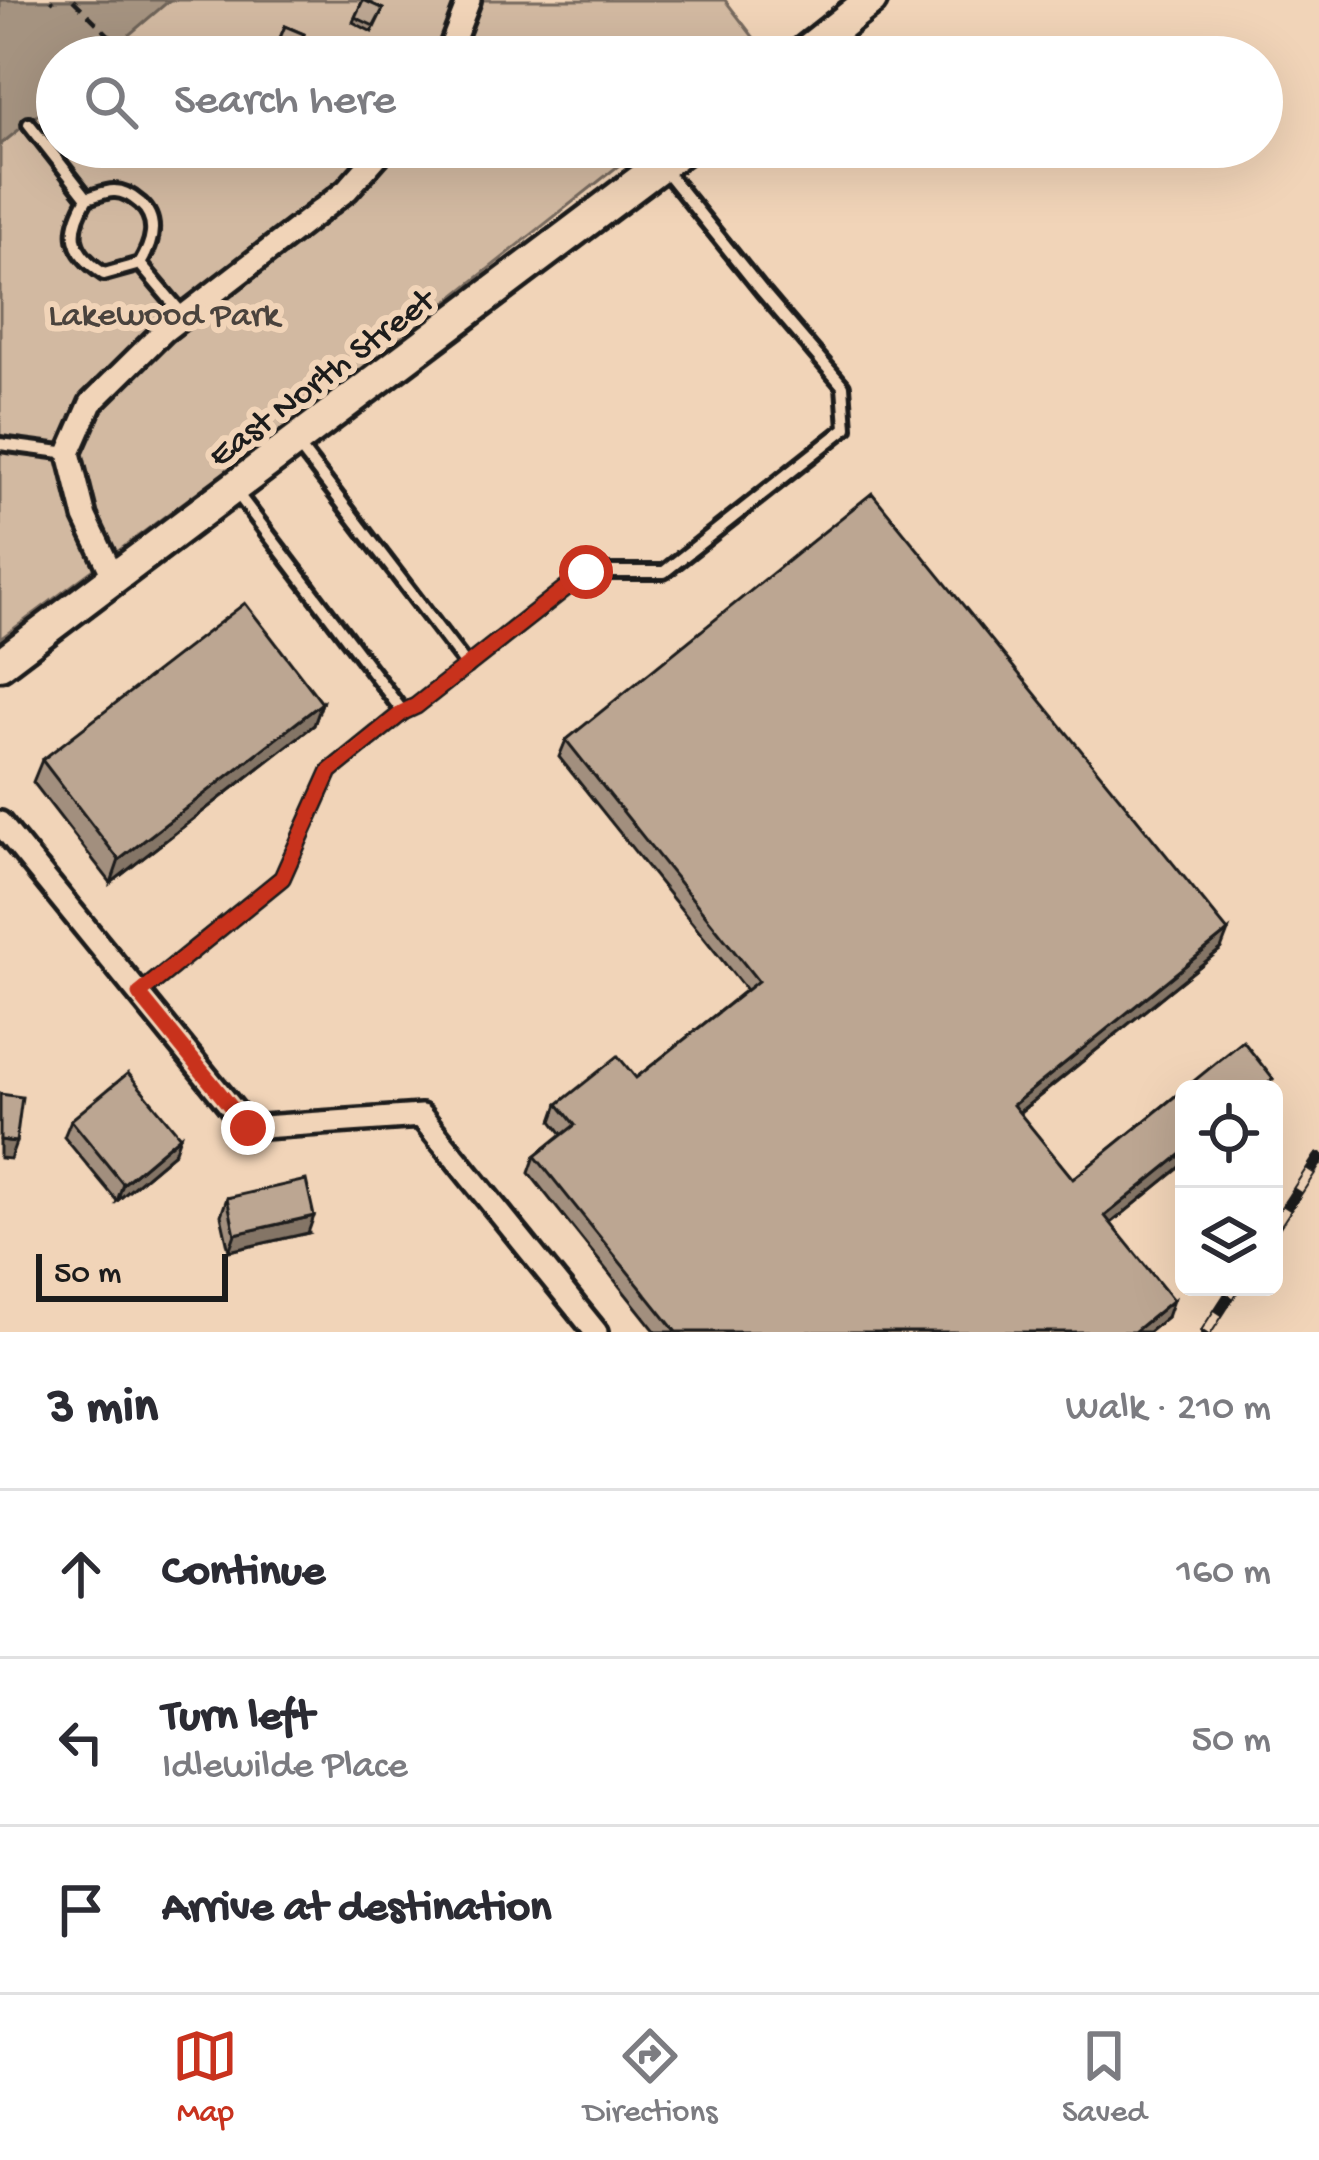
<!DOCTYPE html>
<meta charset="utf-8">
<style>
body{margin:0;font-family:"Gochi Hand",sans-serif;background:#f2f2f3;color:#2b2b33}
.controls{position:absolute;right:36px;bottom:36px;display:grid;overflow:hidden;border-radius:18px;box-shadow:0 12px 48px #0002}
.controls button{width:108px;height:108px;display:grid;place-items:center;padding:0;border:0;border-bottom:3px solid #e1e1e2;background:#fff;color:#2b2b33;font:60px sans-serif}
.scale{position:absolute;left:36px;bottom:30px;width:192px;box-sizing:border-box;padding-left:12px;border:6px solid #1c1c1c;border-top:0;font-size:33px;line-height:42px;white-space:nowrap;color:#1c1c1c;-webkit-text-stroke:9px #f1d4b8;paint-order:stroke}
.stop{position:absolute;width:36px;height:36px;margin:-27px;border:9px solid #c8321e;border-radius:50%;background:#fff}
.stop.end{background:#c8321e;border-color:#fff;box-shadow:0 3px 12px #0008}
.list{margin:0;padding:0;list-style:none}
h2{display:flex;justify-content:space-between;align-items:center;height:156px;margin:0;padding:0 48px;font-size:51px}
h2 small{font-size:39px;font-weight:400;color:#7c7c81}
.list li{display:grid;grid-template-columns:78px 1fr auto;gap:36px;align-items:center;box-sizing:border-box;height:168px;padding:0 48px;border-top:3px solid #e1e1e2}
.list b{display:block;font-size:45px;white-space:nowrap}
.list p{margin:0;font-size:39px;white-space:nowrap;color:#7c7c81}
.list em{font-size:39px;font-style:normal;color:#7c7c81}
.icon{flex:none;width:66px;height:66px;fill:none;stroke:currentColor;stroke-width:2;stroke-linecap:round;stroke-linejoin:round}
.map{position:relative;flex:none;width:1319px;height:1332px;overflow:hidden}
.search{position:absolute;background:#fff;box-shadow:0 12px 48px #0002;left:36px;right:36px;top:36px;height:132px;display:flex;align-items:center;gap:30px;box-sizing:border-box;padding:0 42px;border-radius:66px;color:#7c7c81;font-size:45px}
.sheet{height:660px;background:#fff}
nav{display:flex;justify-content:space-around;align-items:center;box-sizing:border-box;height:168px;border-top:3px solid #e1e1e2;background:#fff;font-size:33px;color:#7c7c81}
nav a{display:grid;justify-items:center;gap:6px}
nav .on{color:#c8321e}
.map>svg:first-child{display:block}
.green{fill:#d2b9a1;stroke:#776a5e;stroke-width:3}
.water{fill:#a59380;stroke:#6e6358;stroke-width:3}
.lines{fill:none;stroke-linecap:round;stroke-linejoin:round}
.lane-casing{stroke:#1c1c1c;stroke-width:20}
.street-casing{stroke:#1c1c1c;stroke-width:30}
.secondary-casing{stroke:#1c1c1c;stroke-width:39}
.path{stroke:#1c1c1c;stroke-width:4.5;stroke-dasharray:12 9;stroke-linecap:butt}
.lane{stroke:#f1d4b8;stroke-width:10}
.street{stroke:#f1d4b8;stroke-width:21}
.secondary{stroke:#f1d4b8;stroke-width:30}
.rail-casing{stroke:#1c1c1c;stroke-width:12}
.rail{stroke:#f1d4b8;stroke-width:8;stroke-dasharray:22;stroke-linecap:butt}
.wall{fill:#a28f7e;stroke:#1c1c1c;stroke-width:3}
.shaded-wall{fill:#847466;stroke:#1c1c1c;stroke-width:3}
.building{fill:#bca692;stroke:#1c1c1c;stroke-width:3}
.route{stroke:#c8321e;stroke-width:15}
.labels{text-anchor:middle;stroke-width:12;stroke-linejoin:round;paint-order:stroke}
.park-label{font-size:36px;fill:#4a433d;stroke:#f1d4b8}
.street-label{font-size:36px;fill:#1c1c1c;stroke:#f1d4b8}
</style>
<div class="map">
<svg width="1319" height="1332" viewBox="0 0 1319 1332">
<rect width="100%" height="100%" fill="#f1d4b8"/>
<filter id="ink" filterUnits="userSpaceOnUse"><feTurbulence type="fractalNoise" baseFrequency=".00833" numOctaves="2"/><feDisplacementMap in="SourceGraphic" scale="24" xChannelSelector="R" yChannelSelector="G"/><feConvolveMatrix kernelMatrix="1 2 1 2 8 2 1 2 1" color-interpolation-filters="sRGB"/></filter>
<g filter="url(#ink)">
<polygon class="green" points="0,0 725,0 764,51 756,57 57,57 57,147 642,147 356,374 0,639"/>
<polygon class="water" points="0,0 170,0 103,57 57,57 57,99 0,145"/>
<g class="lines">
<defs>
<g id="lane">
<polyline points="29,124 87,198"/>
<path d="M 140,264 C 152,244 160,221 140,203 C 133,197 125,191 115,191 C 107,190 95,196 87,198 C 67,232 70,252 104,274 L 140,264 L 184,316"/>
<polyline points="0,444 69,453"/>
<polyline points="297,444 467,666"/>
<polyline points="234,489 403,712 416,706 586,572 664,572 846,428 843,386 762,291 663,168"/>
<polyline points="139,994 282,878 330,771 403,712"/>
</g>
<g id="street">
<polyline points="447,57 469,0"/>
<polyline points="114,578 85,517 69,453 91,403 163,332 347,190 385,147"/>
<polyline points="0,823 248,1128 421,1116 596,1332"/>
</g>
<g id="secondary">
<polyline points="799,57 871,0"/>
<polyline points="0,664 685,147"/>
</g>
</defs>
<use href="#lane" class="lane-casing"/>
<use href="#street" class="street-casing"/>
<use href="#secondary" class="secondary-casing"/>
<g class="path">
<polyline points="73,0 120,46 117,57"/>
<polyline points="51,2 53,0"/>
</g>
<use href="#lane" class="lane"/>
<use href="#street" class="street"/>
<use href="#secondary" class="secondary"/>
<defs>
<g id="rail">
<polyline points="1274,1227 1319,1158"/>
<polyline points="1206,1332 1235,1287"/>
</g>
</defs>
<use href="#rail" class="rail-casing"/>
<use href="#rail" class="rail"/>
</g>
<g class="wall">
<polygon points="363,0 383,9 372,32 353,22"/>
<polygon points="285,26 304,34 295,56 276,48"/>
<polygon points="322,703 314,725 111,883 33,782 42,760"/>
<polygon points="566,740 1221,949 1019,1113 1073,1179 1184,1089 1184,1164 1111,1223 1167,1317 1149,1332 656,1332 529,1173 535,1156 562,1134 552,1121 558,1104 636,1078 746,990 559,757"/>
<polygon points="71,1120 174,1153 117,1201 64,1137"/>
<polygon points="227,1198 308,1233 229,1251 221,1215"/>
</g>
<g class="shaded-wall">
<polygon points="322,703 314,725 111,883 119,860"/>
<polygon points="1228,931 1221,949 1007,1122 1013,1105"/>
<polygon points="180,1136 174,1153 117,1201 123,1184"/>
<polygon points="0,1140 16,1142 10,1159 0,1158"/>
<polygon points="1184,1152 1184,1164 1099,1233 1105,1216"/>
<polygon points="314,1216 308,1233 229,1251 235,1234"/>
<polygon points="1173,1300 1167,1317 1149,1332 1134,1332"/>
</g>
<g class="building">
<polygon points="363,0 383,9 374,26 355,17"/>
<polygon points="285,26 304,34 297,50 278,43"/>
<polygon points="872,493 1228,931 1013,1105 1073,1179 1184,1089 1184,1152 1105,1216 1173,1300 1134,1332 676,1332 535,1156 575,1125 558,1104 618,1056 636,1078 758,981 566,740"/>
<polygon points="245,603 322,703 119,860 42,760"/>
<polygon points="1243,1041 1273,1079 1261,1089 1184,1089"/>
<polygon points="128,1073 180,1136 123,1184 71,1120"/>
<polygon points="0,1094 22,1097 16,1142 0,1140"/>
<polygon points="306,1180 314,1216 235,1234 227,1198"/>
</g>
</g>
<g class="lines" filter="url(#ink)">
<polyline class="route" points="248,1128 139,994 282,878 330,771 403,712 416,706 586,572"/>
</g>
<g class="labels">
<g class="park-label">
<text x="164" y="324">Lakewood Park</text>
</g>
<g class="street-label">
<text transform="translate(319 375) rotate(-37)" y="13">East North Street</text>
</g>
</g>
</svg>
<div class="controls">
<button><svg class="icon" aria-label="locate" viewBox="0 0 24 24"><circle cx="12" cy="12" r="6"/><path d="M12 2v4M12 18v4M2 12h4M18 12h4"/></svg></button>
<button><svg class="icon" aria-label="layers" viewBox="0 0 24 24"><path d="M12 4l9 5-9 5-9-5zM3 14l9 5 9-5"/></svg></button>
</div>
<div class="scale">50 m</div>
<div class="stop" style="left:586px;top:572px"></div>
<div class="stop end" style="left:248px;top:1128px"></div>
<div class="search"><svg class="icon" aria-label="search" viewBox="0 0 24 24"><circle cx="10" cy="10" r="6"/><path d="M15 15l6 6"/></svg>Search here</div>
</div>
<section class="sheet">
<h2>3 min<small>Walk · 210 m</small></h2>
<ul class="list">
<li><svg class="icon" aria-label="ahead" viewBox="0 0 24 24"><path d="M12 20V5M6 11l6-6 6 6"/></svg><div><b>Continue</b></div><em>160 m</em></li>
<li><svg class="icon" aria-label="left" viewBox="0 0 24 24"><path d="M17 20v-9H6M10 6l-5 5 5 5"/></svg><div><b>Turn left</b><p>Idlewilde Place</p></div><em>50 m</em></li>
<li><svg class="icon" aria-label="arrive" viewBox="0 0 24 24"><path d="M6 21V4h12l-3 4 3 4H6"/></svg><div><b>Arrive at destination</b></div></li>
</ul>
</section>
<nav>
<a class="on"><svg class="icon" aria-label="map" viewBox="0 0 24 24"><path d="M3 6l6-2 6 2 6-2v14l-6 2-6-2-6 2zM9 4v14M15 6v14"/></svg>Map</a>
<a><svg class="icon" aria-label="directions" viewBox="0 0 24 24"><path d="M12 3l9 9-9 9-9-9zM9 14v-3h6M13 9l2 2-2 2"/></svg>Directions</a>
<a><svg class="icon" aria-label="saved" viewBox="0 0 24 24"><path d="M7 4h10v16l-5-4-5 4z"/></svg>Saved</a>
</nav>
